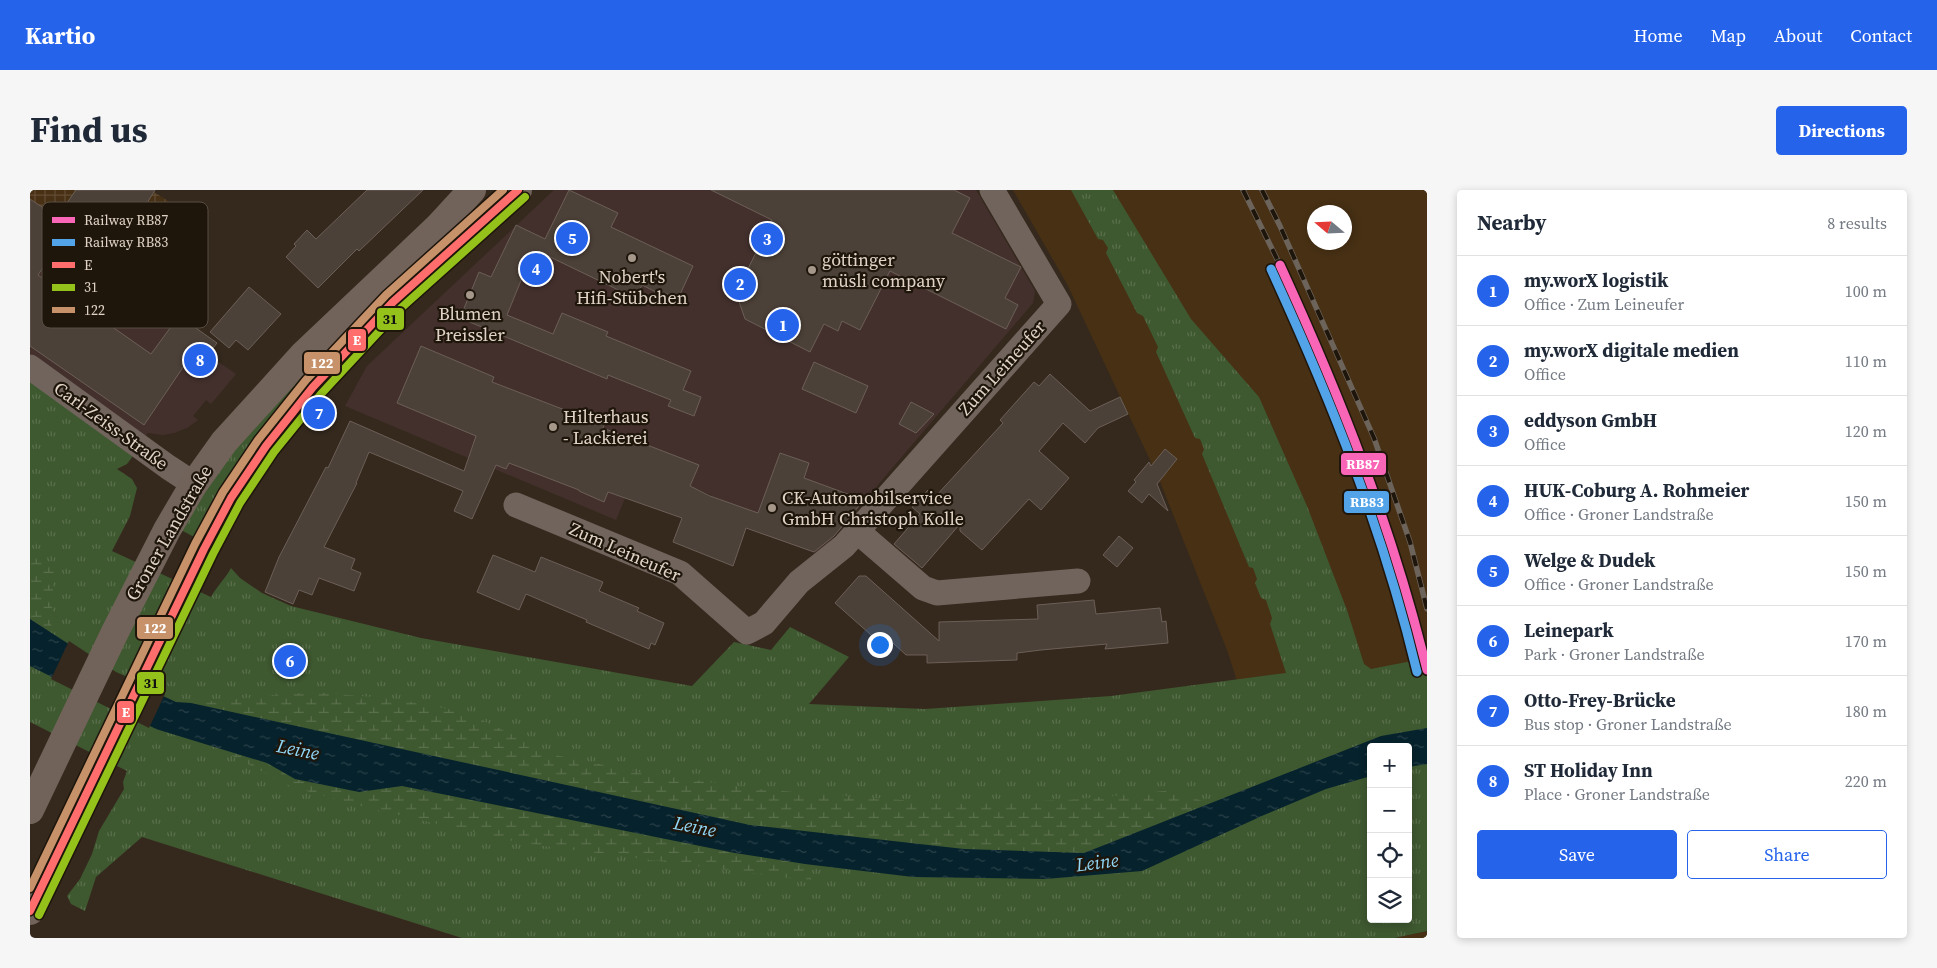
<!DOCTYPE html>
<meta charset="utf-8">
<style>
body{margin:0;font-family:"Source Serif 4",serif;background:#f6f6f7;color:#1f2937}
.controls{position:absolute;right:15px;bottom:15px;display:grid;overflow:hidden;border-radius:5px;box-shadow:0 2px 8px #0003}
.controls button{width:45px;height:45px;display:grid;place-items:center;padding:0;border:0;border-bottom:1px solid #e0e1e3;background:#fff;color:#1f2937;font:25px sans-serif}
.compass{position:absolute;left:1277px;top:15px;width:45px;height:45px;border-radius:50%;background:#fff;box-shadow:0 2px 8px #0003;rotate:289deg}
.you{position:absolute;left:849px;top:454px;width:18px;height:18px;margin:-12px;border:4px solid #fff;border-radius:50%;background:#1a73e8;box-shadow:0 0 0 8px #1a73e833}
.badge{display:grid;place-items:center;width:32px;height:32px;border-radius:50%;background:#2563eb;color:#fff;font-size:16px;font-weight:700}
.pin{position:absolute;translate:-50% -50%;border:2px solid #fff;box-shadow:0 1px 5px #0006}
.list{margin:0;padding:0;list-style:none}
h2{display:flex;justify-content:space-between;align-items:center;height:65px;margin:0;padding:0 20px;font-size:21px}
h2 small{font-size:16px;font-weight:400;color:#747a83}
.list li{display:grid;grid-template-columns:32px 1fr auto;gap:15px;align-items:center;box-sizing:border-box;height:70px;padding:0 20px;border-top:1px solid #e0e1e3}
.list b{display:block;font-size:19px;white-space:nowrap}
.list p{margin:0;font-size:16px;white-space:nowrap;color:#747a83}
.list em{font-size:16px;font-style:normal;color:#747a83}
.actions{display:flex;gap:10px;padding:15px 20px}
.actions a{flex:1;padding:11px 0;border:1px solid #2563eb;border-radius:5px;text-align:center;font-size:18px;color:#2563eb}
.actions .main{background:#2563eb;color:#fff}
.icon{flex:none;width:28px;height:28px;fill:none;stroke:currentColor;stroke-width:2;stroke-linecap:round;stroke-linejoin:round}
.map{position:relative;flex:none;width:1397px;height:748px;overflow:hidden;border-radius:5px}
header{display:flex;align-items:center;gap:30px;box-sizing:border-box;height:70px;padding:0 25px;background:#2563eb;color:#fff}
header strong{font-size:24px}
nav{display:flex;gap:28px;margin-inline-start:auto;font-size:18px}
.intro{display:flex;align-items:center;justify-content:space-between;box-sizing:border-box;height:120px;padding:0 30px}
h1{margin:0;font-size:35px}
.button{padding:12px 22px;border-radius:5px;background:#2563eb;color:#fff;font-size:18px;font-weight:700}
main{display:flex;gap:30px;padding:0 30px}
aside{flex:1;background:#fff;border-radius:5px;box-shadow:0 2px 8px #0003}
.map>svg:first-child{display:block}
.commercial{fill:#43302d}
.industrial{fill:url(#industrial-grid)}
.built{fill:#473014;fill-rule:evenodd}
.grass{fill:url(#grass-tufts);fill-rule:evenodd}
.wetland{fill:url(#wetland-marsh)}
.water{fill:url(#water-ripples)}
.pier{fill:#35291d}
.building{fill:#4c4138;stroke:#6b5f57}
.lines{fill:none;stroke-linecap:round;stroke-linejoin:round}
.minor{stroke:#70645d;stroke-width:25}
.primary{stroke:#716359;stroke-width:28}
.rail-casing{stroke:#6c635b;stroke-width:5.5}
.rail{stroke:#1e150b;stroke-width:4;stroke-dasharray:11;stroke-linecap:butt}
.bus-1-casing{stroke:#1e150b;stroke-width:11}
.bus-2-casing{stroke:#1e150b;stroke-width:11}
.bus-3-casing{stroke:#1e150b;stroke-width:11}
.bus-1{stroke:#ff6d6d;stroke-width:8}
.bus-2{stroke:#94c11a;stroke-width:8}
.bus-3{stroke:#c7916a;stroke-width:8}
.rail-1-casing{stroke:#1e150b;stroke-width:12}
.rail-2-casing{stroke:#1e150b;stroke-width:12}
.rail-1{stroke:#fa66b7;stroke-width:9}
.rail-2{stroke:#53a3e8;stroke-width:9}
.poi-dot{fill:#a5988b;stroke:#1e150b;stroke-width:2}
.labels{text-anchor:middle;stroke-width:4.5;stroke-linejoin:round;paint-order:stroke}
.poi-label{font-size:18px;fill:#e1d4c6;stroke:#1e150b;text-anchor:start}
.street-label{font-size:18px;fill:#e1d4c6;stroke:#1e150b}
.water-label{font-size:19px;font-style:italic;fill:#90d7f6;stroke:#1e150b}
.key{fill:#1e150b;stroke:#584e43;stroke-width:1}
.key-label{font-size:14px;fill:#e1d4c6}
.line-badge{stroke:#1e150b;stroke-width:2}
.badge-label{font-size:14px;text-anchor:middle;font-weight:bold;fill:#fff}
.pale-badge-label{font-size:14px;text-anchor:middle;font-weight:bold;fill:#111}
</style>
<header>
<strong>Kartio</strong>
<nav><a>Home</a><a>Map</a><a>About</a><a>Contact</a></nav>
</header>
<div class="intro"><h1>Find us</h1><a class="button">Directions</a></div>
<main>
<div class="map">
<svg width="1397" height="748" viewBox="0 0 1397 748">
<defs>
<pattern id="industrial-grid" width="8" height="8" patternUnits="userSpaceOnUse" patternTransform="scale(1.25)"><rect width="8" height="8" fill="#473014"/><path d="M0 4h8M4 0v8" fill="none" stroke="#614d35"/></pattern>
<pattern id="grass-tufts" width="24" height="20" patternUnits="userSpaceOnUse" patternTransform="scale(1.25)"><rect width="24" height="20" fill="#3e5830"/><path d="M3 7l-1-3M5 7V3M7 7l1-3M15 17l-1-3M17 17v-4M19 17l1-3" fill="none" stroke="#5a6f4c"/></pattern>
<pattern id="wetland-marsh" width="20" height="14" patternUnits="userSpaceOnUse" patternTransform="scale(1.25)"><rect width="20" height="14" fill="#3e5830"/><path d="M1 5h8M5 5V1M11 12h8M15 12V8" fill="none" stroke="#5a6f4c"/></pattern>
<pattern id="water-ripples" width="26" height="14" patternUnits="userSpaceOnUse" patternTransform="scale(1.25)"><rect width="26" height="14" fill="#06222c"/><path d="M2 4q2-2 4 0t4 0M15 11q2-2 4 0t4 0" fill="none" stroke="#2a4149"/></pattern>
</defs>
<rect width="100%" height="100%" fill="#35291d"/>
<g class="commercial">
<polygon points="524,0 946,0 1005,101 1003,113 789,364 702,333 672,327 681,305 665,298 658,310 603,289 586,330 315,216 337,176"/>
<polygon points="0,43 206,184 181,214 176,210 163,226 168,230 157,238 144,243 133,245 118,243 115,246 0,164"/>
</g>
<polygon class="industrial" points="0,0 121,0 158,24 141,51 111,57 82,99 0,43"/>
<g class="built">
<path d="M 983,0 L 1397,0 L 1397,734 L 1378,557 L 1352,535 L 1242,600 L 1197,460 L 1129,289 L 1037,94 ZM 1284,22 L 1314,22 L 1314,52 L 1284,52 Z"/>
<polygon points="1397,741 1397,748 1365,748"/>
</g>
<g class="grass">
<path d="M 1041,0 L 1083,0 L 1161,129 L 1229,207 L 1277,316 L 1317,420 L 1334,474 L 1341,479 L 1397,468 L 1397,741 L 1365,748 L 432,748 L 112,647 L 66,687 L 55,721 L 41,714 L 37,706 L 50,689 L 62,664 L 69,641 L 94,599 L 93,592 L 97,581 L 0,532 L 0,190 L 103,266 L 97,274 L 87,279 L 102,289 L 107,298 L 100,326 L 82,361 L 181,407 C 187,396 195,389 201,378 L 210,388 L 232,403 L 261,416 L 391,448 L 662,496 L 704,452 L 741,460 L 760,437 L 819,467 L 779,514 L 895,519 L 1081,506 L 1256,483 L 1240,434 L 1242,428 L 1236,410 L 1231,408 L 1225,393 L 1227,389 L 1223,378 L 1219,377 L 1172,264 L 1174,259 L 1170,249 L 1165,248 L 1126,162 L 1128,157 L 1113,126 L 1107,123 L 1076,63 L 1078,58 L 1073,50 L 1068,49 ZM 1341,557 L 1378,557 L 1378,729 L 1341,729 Z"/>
<path d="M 273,183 L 276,185 C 231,239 197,284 166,348 L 151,340 L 178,295 L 196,270 Z"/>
</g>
<g class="wetland">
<polygon points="0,364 24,380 21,442 0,429"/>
<polygon points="283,502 366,509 434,522 529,566 610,582 727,599 925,614 1037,610 1145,600 1177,613 1054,663 934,659 720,635 161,513"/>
<polygon points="185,557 237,573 265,589 329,602 372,595 705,663 775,674 782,691 491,653 338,618 262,597"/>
</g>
<polygon class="water" points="0,429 85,484 146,512 161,513 720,635 934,659 1054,663 1351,546 1397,538 1397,574 1378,577 1378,557 1341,557 1341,586 1296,599 1234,625 1112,681 1015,689 883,687 775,674 705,663 372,596 329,602 265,589 237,573 126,539 0,476"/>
<polygon class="pier" points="39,451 86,482 135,504 119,538 21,489"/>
<g class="building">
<polygon points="46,0 125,0 96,47 111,57 91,86 34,46 8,85 121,164 149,126 187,153 170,175 160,167 114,235 0,156 0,9 27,27"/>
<polygon points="337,0 393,0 329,61 327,59 288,98 256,67 266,56 264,54 277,40 286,49"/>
<polygon points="539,0 588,23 581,37 663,76 648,109 635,103 634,106 612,95 605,108 518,66 505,94 492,88 477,125 523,144 532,123 578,142 576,146 661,181 653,200 671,207 664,226 638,216 641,210 578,185 577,189 430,128 449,82 461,87 486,35 515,49"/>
<polygon points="681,0 924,0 940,8 922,43 991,77 975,108 988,115 976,139 860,81 830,140 812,131 808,141 794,134 780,162 715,129 706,103 742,30"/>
<polygon points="219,97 251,124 218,160 206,150 199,158 180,142"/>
<polygon points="391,156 464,187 462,192 574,235 573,238 669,275 660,296 680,306 728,323 750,263 779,273 774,288 834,310 804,346 784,362 716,338 703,376 643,352 652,328 578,302 574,312 549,301 549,300 479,273 476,279 466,275 442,329 424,321 433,301 339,262 326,293 327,293 294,357 325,369 321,379 331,383 324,401 289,388 282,405 269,400 263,414 235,402 249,367 296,277 298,278 320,231 434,281 446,246 367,213"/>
<polygon points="784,172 838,196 826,223 772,199"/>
<polygon points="1020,184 1060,221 1090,207 1098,224 1068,238 1055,253 1033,233 1009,261 1039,288 1011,320 999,309 952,360 930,341 930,334 892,378 864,354 890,324 882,317 898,300 905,307 973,233 970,230 1004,192 1009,196"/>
<polygon points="881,212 904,224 886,243 869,234"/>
<polygon points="1135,259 1147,269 1127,294 1138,321 1119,304 1112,313 1098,301 1106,292 1104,290 1119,272 1121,276"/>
<polygon points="1089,346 1103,358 1087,377 1073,365"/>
<polygon points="463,365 505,382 511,367 573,392 569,401 609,418 607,421 634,433 625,455 621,453 619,459 556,432 557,430 496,404 489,420 447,402"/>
<polygon points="829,386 836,386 909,451 909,432 1008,429 1007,415 1064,410 1066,424 1130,418 1132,432 1136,431 1138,453 1075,459 1077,454 1011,460 987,463 987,470 897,473 897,465 876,465 863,453 858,460 805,413"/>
</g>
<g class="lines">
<g class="minor">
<polyline points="0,177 138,277 164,294"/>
<polyline points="486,315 650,383 717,442 734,433 769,392 814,356 1029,114 962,0"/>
<polyline points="827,341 893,398 907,403 1048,391"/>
</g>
<g class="primary">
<polyline points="0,620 85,442 137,340 164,294 194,252 273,165 408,37 442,0"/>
<polyline points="0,721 174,359 201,308 236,256 283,197 363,112 488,0"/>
</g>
<defs>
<g id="rail">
<polyline points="1213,0 1250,75"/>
<polyline points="1232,0 1250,36 1344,248 1380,352 1397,419"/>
</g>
</defs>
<use href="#rail" class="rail-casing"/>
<use href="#rail" class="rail"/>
<defs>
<polyline id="bus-1" points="0,721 174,359 201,308 236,256 283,197 363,112 488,0"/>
<polyline id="bus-2" points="9,725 183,364 210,313 244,262 291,204 370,119 495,7"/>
<polyline id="bus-3" points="0,698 165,354 193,302 228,250 276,190 356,105 473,0"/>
</defs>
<use href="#bus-1" class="bus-1-casing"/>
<use href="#bus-2" class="bus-2-casing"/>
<use href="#bus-3" class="bus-3-casing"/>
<use href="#bus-1" class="bus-1"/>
<use href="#bus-2" class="bus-2"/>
<use href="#bus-3" class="bus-3"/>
<defs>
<path id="rail-1" d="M 1250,75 C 1311,208 1362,337 1397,480"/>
<path id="rail-2" d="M 1241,79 C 1302,212 1353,340 1387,482"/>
</defs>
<use href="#rail-1" class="rail-1-casing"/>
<use href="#rail-2" class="rail-2-casing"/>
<use href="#rail-1" class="rail-1"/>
<use href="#rail-2" class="rail-2"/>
</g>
<g class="poi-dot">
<circle cx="602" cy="68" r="5"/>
<circle cx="782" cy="80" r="5"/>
<circle cx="440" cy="105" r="5"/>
<circle cx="523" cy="237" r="5"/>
<circle cx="742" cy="318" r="5"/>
</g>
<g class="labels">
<g class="poi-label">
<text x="792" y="76">göttinger<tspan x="792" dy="21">müsli company</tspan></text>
<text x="602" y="93" text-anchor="middle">Nobert's<tspan x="602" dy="21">Hifi-Stübchen</tspan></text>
<text x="440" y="130" text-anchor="middle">Blumen<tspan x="440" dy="21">Preissler</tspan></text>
<text x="533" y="233">Hilterhaus<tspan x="533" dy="21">- Lackierei</tspan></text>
<text x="752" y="314">CK-Automobilservice<tspan x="752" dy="21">GmbH Christoph Kolle</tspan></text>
</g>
<g class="street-label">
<text transform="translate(972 178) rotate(-48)" y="6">Zum Leineufer</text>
<text transform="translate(81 236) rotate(36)" y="6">Carl-Zeiss-Straße</text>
<text transform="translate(139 343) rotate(-60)" y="6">Groner Landstraße</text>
<text transform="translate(595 362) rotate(24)" y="6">Zum Leineufer</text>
</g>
<g class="water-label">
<text transform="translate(268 559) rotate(11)" y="7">Leine</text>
<text transform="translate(665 636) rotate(11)" y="7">Leine</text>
<text transform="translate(1067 672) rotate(-7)" y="7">Leine</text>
</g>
</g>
<rect x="12" y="12" width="166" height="126" rx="8" class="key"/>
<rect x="22" y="27" width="23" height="6" fill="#fa66b7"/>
<rect x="22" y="49" width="23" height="7" fill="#53a3e8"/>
<rect x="22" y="72" width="23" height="6" fill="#ff6d6d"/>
<rect x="22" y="94" width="23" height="7" fill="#94c11a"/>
<rect x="22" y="117" width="23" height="6" fill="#c7916a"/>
<g class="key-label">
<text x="54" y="35">Railway RB87</text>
<text x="54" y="57">Railway RB83</text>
<text x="54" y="80">E</text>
<text x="54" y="102">31</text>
<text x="54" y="125">122</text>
</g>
<g class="line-badge">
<rect x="346" y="117" width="29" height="24" rx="5" fill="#94c11a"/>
<rect x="317" y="138" width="20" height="24" rx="5" fill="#ff6d6d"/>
<rect x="273" y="161" width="38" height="24" rx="5" fill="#c7916a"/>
<rect x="1310" y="262" width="47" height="24" rx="5" fill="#fa66b7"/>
<rect x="1313" y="300" width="47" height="24" rx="5" fill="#53a3e8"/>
<rect x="106" y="426" width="38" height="24" rx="5" fill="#c7916a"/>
<rect x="106" y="481" width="29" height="24" rx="5" fill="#94c11a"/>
<rect x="86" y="510" width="19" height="24" rx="5" fill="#ff6d6d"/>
</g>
<g class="badge-label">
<text x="327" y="155">E</text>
<text x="292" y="178">122</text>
<text x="1333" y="279">RB87</text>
<text x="1337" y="317">RB83</text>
<text x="125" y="443">122</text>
<text x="96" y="527">E</text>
</g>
<g class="pale-badge-label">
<text x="360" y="134">31</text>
<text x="121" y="498">31</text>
</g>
</svg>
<div class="controls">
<button>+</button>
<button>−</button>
<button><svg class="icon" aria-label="locate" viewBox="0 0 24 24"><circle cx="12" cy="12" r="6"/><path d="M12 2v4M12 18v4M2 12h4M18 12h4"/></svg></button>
<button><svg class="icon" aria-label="layers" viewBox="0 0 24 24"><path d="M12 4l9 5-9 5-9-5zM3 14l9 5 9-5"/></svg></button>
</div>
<svg class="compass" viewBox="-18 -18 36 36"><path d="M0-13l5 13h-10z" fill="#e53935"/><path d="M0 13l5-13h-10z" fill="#747a83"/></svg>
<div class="you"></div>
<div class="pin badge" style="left:753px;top:135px">1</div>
<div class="pin badge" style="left:710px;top:94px">2</div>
<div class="pin badge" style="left:737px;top:49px">3</div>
<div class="pin badge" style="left:506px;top:79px">4</div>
<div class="pin badge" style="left:542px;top:48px">5</div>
<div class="pin badge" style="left:260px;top:471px">6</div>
<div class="pin badge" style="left:289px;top:223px">7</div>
<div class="pin badge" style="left:170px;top:170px">8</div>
</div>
<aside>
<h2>Nearby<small>8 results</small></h2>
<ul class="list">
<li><span class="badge">1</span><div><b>my.worX logistik</b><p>Office · Zum Leineufer</p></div><em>100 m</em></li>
<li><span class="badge">2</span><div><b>my.worX digitale medien</b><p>Office</p></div><em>110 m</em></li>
<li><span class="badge">3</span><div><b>eddyson GmbH</b><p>Office</p></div><em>120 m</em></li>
<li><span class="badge">4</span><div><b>HUK-Coburg A. Rohmeier</b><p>Office · Groner Landstraße</p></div><em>150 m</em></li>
<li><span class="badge">5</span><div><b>Welge &amp; Dudek</b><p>Office · Groner Landstraße</p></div><em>150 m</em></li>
<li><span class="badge">6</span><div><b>Leinepark</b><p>Park · Groner Landstraße</p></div><em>170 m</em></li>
<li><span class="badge">7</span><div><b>Otto-Frey-Brücke</b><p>Bus stop · Groner Landstraße</p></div><em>180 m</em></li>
<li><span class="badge">8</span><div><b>ST Holiday Inn</b><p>Place · Groner Landstraße</p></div><em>220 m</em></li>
</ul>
<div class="actions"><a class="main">Save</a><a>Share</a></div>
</aside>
</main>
